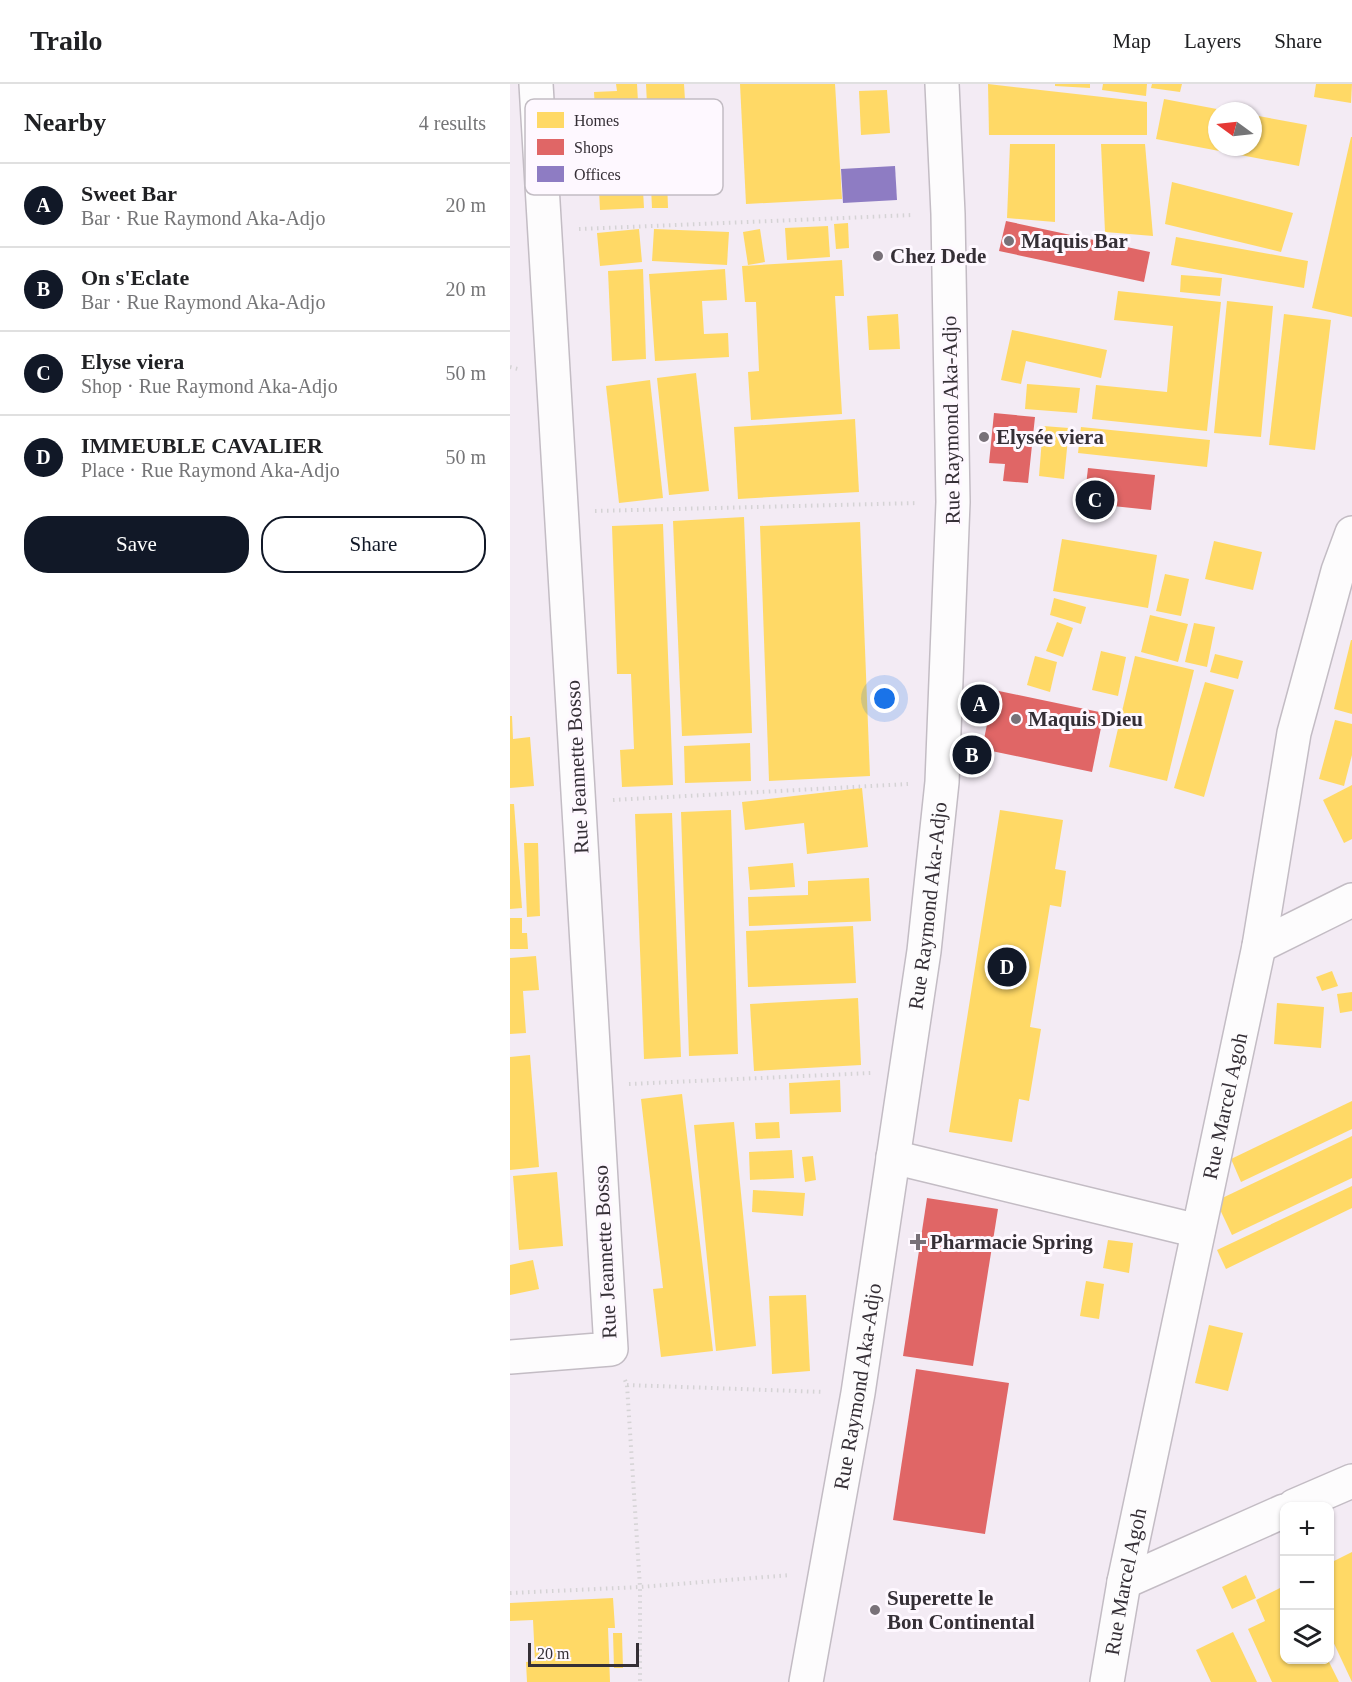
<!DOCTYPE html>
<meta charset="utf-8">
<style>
body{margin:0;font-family:"Times New Roman",serif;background:#f2f2f2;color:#202124}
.controls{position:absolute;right:18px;bottom:18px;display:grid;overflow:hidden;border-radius:12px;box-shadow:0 2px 4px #0004}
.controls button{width:54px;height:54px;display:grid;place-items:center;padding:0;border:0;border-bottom:2px solid #e0e0e0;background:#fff;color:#202124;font:30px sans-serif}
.compass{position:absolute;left:698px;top:18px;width:54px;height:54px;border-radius:50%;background:#fff;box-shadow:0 2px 4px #0004;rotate:285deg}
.scale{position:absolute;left:18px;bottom:15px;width:111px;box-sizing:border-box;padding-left:6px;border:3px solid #352f36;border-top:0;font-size:16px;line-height:21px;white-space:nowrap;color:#352f36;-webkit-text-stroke:4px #fef8ff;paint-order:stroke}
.you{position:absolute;left:375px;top:615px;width:21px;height:21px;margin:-15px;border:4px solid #fff;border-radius:50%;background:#1a73e8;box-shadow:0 0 0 9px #1a73e833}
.badge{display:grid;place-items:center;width:39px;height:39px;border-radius:50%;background:#111827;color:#fff;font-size:20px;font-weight:700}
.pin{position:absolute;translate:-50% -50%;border:3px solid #fff;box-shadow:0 2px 6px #0006}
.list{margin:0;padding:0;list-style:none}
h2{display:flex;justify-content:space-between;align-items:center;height:78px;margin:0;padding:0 24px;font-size:26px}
h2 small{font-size:20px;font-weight:400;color:#757577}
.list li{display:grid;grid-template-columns:39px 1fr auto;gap:18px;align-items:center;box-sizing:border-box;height:84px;padding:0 24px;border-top:2px solid #e0e0e0}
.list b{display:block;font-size:22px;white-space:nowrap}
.list p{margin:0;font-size:20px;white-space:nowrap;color:#757577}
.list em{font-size:20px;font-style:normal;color:#757577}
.actions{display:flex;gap:12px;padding:18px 24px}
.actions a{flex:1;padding:14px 0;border:2px solid #111827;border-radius:24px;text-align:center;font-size:21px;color:#111827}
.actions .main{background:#111827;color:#fff}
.icon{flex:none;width:33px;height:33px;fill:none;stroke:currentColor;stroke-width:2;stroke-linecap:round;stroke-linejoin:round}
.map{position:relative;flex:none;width:842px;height:1598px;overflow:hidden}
header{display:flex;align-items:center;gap:36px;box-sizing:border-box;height:84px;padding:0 30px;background:#fff;border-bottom:2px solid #e0e0e0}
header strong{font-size:28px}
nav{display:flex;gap:33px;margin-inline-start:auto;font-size:21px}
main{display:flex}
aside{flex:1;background:#fff}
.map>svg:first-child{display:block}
.homes{fill:#ffd966}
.shops{fill:#e06666}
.offices{fill:#8e7cc3}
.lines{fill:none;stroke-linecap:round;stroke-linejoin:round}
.street-casing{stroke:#c3bcc4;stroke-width:36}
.path{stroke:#d5d3d5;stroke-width:4;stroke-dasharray:1.5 4.5;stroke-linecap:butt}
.street{stroke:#fdfcfd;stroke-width:33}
.poi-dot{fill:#787178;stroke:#fef8ff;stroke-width:2}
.labels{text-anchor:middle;stroke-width:6;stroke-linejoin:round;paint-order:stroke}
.poi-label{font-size:21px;font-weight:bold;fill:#352f36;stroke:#fef8ff;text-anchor:start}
.street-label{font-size:21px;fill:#352f36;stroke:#fef8ff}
.key{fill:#fef8ff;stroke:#c2bcc3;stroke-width:1.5}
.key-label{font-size:16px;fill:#352f36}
</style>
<header>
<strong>Trailo</strong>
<nav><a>Map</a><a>Layers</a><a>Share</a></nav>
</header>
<main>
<aside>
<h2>Nearby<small>4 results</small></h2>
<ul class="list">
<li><span class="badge">A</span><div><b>Sweet Bar</b><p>Bar · Rue Raymond Aka-Adjo</p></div><em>20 m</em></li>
<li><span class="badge">B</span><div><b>On s'Eclate</b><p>Bar · Rue Raymond Aka-Adjo</p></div><em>20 m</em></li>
<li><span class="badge">C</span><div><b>Elyse viera</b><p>Shop · Rue Raymond Aka-Adjo</p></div><em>50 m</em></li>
<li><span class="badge">D</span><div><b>IMMEUBLE CAVALIER</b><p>Place · Rue Raymond Aka-Adjo</p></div><em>50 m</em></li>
</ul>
<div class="actions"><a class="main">Save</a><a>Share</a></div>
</aside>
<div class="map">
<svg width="842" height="1598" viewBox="0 0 842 1598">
<rect width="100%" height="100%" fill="#f3ebf4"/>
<g class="homes">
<polygon points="106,0 127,0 134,124 90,126 84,8 107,7"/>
<polygon points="136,0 174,0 175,16 154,18 157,53 180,51 182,93 157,95 158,124 142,124"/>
<polygon points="230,0 325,0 332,115 236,120"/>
<polygon points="478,0 637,18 637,51 479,51"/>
<polygon points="545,0 580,0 580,4 545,2"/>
<polygon points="593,0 637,0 636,12 592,6"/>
<polygon points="642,0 672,0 670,8 641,4"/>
<polygon points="806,0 842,0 841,19 804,13"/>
<polygon points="377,6 380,49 351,51 349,7"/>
<polygon points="654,15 712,26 707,27 707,63 743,63 743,31 797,41 789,82 646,55"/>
<polygon points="841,53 842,53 842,233 802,224"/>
<polygon points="500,60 545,60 545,138 497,134"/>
<polygon points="591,60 635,60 643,152 595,148"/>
<polygon points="662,98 783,129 771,168 655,140"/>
<polygon points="338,139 339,164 326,165 324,140"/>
<polygon points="318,142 320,173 277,176 275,144"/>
<polygon points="129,145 132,178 90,182 87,149"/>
<polygon points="144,145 219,148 217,181 142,177"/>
<polygon points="250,145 255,178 238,181 233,148"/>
<polygon points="666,153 798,177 794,204 661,181"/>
<polygon points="332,176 334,212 325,212 332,330 241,336 238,288 249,287 246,218 235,218 232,182"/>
<polygon points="133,185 136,275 102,277 98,187"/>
<polygon points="215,185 217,216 192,217 194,250 218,249 219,273 145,277 139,190"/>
<polygon points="671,191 712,194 710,212 670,208"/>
<polygon points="608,207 711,218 697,347 582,335 586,301 657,308 663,242 604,236"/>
<polygon points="717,217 763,222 751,353 704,349"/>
<polygon points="388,230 390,265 359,266 357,232"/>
<polygon points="774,230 821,236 805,366 759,361"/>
<polygon points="502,246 597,266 591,294 516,277 511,300 491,296"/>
<polygon points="186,289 199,407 159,411 147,294"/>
<polygon points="140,296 153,414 109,419 96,302"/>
<polygon points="517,300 570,304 567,329 515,325"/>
<polygon points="345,335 349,408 228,415 224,343"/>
<polygon points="533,342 559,344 554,395 529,392"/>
<polygon points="571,343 700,356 697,383 568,369"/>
<polygon points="234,433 242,649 172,652 163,437"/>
<polygon points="350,438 360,692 259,697 250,442"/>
<polygon points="153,440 163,701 112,703 110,666 124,665 121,590 107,590 102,442"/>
<polygon points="552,455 647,471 638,524 543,507"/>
<polygon points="704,457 752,468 743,506 695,495"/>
<polygon points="655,490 679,495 671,532 646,527"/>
<polygon points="544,514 576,523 571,540 540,531"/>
<polygon points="640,531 678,540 668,578 631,568"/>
<polygon points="547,538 563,544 553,573 536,567"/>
<polygon points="684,539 705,543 697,583 675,578"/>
<polygon points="841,556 842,556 842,630 824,625"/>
<polygon points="591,567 616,573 608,612 582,606"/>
<polygon points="705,570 733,577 728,595 700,588"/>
<polygon points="525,572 547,578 540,608 517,601"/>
<polygon points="625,572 684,586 657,697 599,683"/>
<polygon points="695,598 724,606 694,713 664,704"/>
<polygon points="0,632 2,632 3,655 20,653 24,702 0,704"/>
<polygon points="825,636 842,640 842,671 834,702 809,695"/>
<polygon points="240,659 241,697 175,699 174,662"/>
<polygon points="842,701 842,755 834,759 813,716"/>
<polygon points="352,704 358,763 297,770 294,739 235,746 232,718"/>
<polygon points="0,720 4,720 12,824 0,825"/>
<polygon points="221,726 228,970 179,972 171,728"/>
<polygon points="490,726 553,736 545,785 556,787 551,823 540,821 520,943 531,945 519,1017 509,1015 502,1058 439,1048"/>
<polygon points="162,729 171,973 134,975 125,730"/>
<polygon points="14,759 28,759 30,832 17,833"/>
<polygon points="283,779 285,803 240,806 238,783"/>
<polygon points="359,794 361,837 239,842 238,813 298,811 298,797"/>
<polygon points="0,834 12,834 12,849 17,849 18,865 0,865"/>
<polygon points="343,842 346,899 238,903 236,847"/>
<polygon points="26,872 29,906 13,907 16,949 0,950 0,874"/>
<polygon points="822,887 828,902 812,907 806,893"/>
<polygon points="842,908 842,927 830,929 827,910"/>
<polygon points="348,914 351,981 244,987 240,920"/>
<polygon points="767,919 814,923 811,964 764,960"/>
<polygon points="20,971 29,1083 0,1086 0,973"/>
<polygon points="330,996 331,1028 280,1030 279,999"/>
<polygon points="172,1010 203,1267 151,1273 143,1205 153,1204 131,1015"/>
<polygon points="842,1017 842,1045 731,1098 721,1075"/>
<polygon points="224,1038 246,1262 206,1267 184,1041"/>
<polygon points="269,1038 270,1054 246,1055 245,1039"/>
<polygon points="842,1052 842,1094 722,1151 706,1117"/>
<polygon points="282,1066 284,1094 240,1096 239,1068"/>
<polygon points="303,1072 306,1096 295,1098 292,1073"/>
<polygon points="47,1088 53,1162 9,1166 3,1092"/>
<polygon points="842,1102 842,1124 716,1185 707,1166"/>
<polygon points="243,1106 295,1109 293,1132 242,1128"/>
<polygon points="598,1156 623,1159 619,1189 593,1184"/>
<polygon points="23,1176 29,1205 0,1211 0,1181"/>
<polygon points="576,1197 594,1200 589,1235 570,1232"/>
<polygon points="296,1211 300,1287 262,1290 259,1212"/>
<polygon points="699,1241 733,1249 718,1307 685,1299"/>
<polygon points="842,1468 842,1598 820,1551 820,1479"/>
<polygon points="736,1491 746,1514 722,1525 712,1503"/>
<polygon points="774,1502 774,1576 818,1576 829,1598 762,1598 738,1545 755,1537 746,1516"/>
<polygon points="103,1514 105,1544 98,1544 100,1598 17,1598 16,1578 25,1577 23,1536 0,1537 0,1519"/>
<polygon points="723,1548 747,1598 701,1598 686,1566"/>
<polygon points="103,1549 112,1549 113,1584 104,1584"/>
</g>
<g class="shops">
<polygon points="496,137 640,168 634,198 489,167"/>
<polygon points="484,329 525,333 518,399 493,397 495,380 479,379"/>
<polygon points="578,384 645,391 641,426 574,419"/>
<polygon points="484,606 594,629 582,688 472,665"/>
<polygon points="417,1114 488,1125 463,1282 393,1272"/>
<polygon points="406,1285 499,1299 475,1450 383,1436"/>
</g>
<polygon class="offices" points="385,82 387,116 333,119 331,85"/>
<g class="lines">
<defs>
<g id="street">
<polyline points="749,862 842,816"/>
<polyline points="383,1073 688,1147"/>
<polyline points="0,1273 101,1265 26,0"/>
<polyline points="784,1422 842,1397"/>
<polyline points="614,1498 774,1427"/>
<path id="s1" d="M 296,1598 L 348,1309 L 414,867 L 432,698 L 443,418 L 438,130 L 432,0"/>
<path id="s2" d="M 597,1598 L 614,1498 L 749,862 L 784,649 L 828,487 L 842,449"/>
</g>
</defs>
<use href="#street" class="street-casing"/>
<g class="path">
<polyline points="69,145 403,131"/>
<polyline points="0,283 8,285"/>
<polyline points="85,427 408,419"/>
<polyline points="103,716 398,700"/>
<polyline points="119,1000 361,989"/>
<polyline points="115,1296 117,1301 130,1503 130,1598"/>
<polyline points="117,1301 314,1308"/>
<polyline points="0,1509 130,1503 281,1491"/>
</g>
<use href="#street" class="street"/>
</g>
<g class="poi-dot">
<circle cx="499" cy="157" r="6"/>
<circle cx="368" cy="172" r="6"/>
<circle cx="474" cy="353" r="6"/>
<circle cx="506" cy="635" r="6"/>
<path d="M405 1149h6v6h6v6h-6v6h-6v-6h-6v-6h6z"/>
<circle cx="365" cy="1526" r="6"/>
</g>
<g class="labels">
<g class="poi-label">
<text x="511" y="164">Maquis Bar</text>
<text x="380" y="179">Chez Dede</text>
<text x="486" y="360">Elysée viera</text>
<text x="518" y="642">Maquis Dieu</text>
<text x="420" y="1165">Pharmacie Spring</text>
<text x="377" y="1521">Superette le<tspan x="377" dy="24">Bon Continental</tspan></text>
</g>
<g class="street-label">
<text transform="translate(441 336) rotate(-91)" y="7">Rue Raymond Aka-Adjo</text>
<text transform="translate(67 683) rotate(-93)" y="7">Rue Jeannette Bosso</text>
<text dy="7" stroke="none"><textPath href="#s1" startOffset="786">Rue Raymond Aka-Adjo</textPath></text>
<text dy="7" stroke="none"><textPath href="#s2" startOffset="588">Rue Marcel Agoh</textPath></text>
<text transform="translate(95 1168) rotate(-93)" y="7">Rue Jeannette Bosso</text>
<text dy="7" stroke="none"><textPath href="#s1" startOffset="300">Rue Raymond Aka-Adjo</textPath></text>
<text dy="7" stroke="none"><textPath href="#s2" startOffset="102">Rue Marcel Agoh</textPath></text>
</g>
</g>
<rect x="15" y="15" width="198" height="96" rx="9" class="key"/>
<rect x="27" y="28" width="27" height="16" fill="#ffd966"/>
<rect x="27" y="55" width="27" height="16" fill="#e06666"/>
<rect x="27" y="82" width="27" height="16" fill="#8e7cc3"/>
<g class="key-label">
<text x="64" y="42">Homes</text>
<text x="64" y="69">Shops</text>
<text x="64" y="96">Offices</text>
</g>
</svg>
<div class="controls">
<button>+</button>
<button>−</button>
<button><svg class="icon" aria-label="layers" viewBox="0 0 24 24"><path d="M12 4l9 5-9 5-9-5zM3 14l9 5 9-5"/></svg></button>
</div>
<svg class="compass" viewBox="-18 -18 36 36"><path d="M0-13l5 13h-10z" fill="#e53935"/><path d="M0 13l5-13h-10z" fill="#757577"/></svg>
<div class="scale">20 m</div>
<div class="you"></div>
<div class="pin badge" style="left:470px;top:620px">A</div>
<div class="pin badge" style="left:462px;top:671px">B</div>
<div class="pin badge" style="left:585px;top:416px">C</div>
<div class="pin badge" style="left:497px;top:883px">D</div>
</div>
</main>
